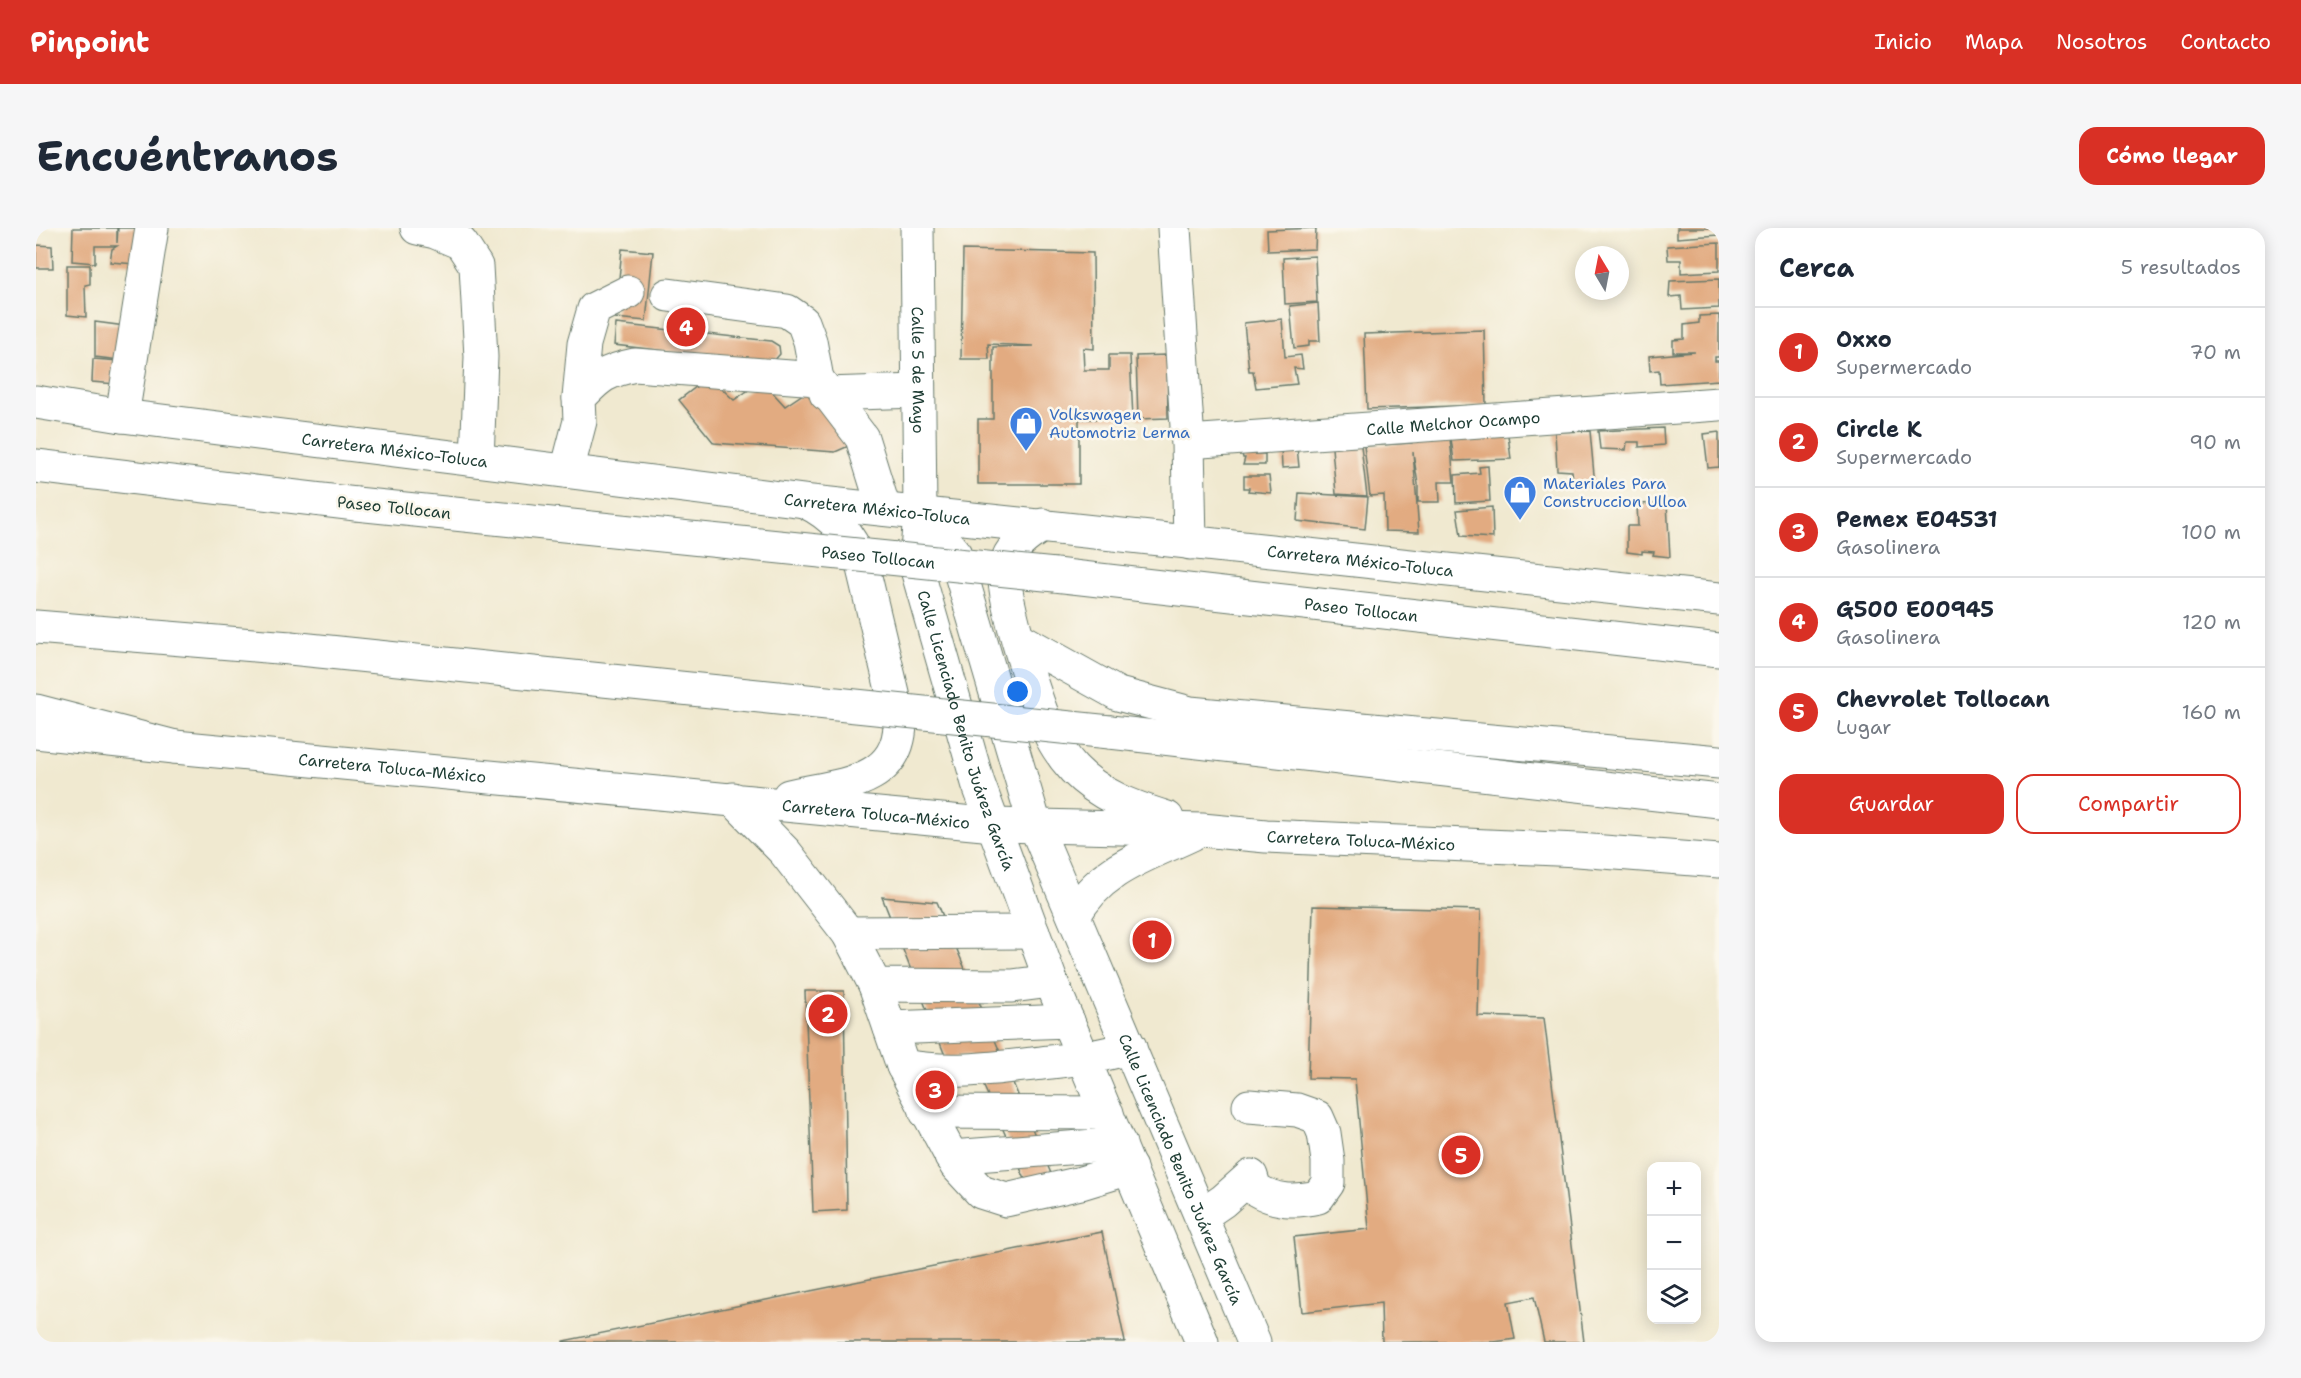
<!DOCTYPE html>
<html lang="es">
<meta charset="utf-8">
<style>
body{margin:0;font-family:"Shantell Sans",sans-serif;background:#f6f6f7;color:#1f2937}
.controls{position:absolute;right:18px;bottom:18px;display:grid;overflow:hidden;border-radius:12px;box-shadow:0 3px 15px #0003}
.controls button{width:54px;height:54px;display:grid;place-items:center;padding:0;border:0;border-bottom:2px solid #e0e1e3;background:#fff;color:#1f2937;font:30px sans-serif}
.compass{position:absolute;left:1539px;top:18px;width:54px;height:54px;border-radius:50%;background:#fff;box-shadow:0 3px 15px #0003;rotate:350deg}
.you{position:absolute;left:982px;top:464px;width:21px;height:21px;margin:-15px;border:4px solid #fff;border-radius:50%;background:#1a73e8;box-shadow:0 0 0 9px #1a73e833}
.badge{display:grid;place-items:center;width:39px;height:39px;border-radius:50%;background:#d93025;color:#fff;font-size:20px;font-weight:700}
.pin{position:absolute;translate:-50% -50%;border:3px solid #fff;box-shadow:0 2px 6px #0006}
.list{margin:0;padding:0;list-style:none}
h2{display:flex;justify-content:space-between;align-items:center;height:78px;margin:0;padding:0 24px;font-size:26px}
h2 small{font-size:20px;font-weight:400;color:#747a83}
.list li{display:grid;grid-template-columns:39px 1fr auto;gap:18px;align-items:center;box-sizing:border-box;height:90px;padding:0 24px;border-top:2px solid #e0e1e3}
.list b{display:block;font-size:22px;white-space:nowrap}
.list p{margin:0;font-size:20px;white-space:nowrap;color:#747a83}
.list em{font-size:20px;font-style:normal;color:#747a83}
.actions{display:flex;gap:12px;padding:18px 24px}
.actions a{flex:1;padding:14px 0;border:2px solid #d93025;border-radius:18px;text-align:center;font-size:21px;color:#d93025}
.actions .main{background:#d93025;color:#fff}
.icon{flex:none;width:33px;height:33px;fill:none;stroke:currentColor;stroke-width:2;stroke-linecap:round;stroke-linejoin:round}
.map{position:relative;flex:none;width:1683px;height:1114px;overflow:hidden;border-radius:18px}
header{display:flex;align-items:center;gap:36px;box-sizing:border-box;height:84px;padding:0 30px;background:#d93025;color:#fff}
header strong{font-size:28px}
nav{display:flex;gap:33px;margin-inline-start:auto;font-size:21px}
.intro{display:flex;align-items:center;justify-content:space-between;box-sizing:border-box;height:144px;padding:0 36px}
h1{margin:0;font-size:42px}
.button{padding:15px 27px;border-radius:18px;background:#d93025;color:#fff;font-size:21px;font-weight:700}
main{display:flex;gap:36px;padding:0 36px}
aside{flex:1;background:#fff;border-radius:18px;box-shadow:0 3px 15px #0003}
.map>svg:first-child{display:block}
.building{fill:#e2ab81}
.lines{fill:none;stroke-linecap:round;stroke-linejoin:round}
.minor-casing{stroke:#68796b;stroke-width:35}
.major-casing{stroke:#68796b;stroke-width:35}
.highway-casing{stroke:#68796b;stroke-width:35}
.minor{stroke:#fff;stroke-width:33}
.major{stroke:#fff;stroke-width:33}
.highway{stroke:#fff;stroke-width:33}
.highway-bridge-casing{stroke:#68796b;stroke-width:35;stroke-linecap:butt}
.highway-bridge{stroke:#fff;stroke-width:33}
.labels{text-anchor:middle;stroke-width:5;stroke-linejoin:round;paint-order:stroke}
.street-label{font-size:16px;fill:#1f3d34;stroke:#fbf7ec}
.shop-label{font-size:16px;fill:#366cbe;stroke:#fbf7ec;text-anchor:start}
</style>
<header>
<strong>Pinpoint</strong>
<nav><a>Inicio</a><a>Mapa</a><a>Nosotros</a><a>Contacto</a></nav>
</header>
<div class="intro"><h1>Encuéntranos</h1><a class="button">Cómo llegar</a></div>
<main>
<div class="map">
<svg width="1683" height="1114" viewBox="0 0 1683 1114">
<rect width="100%" height="100%" fill="#fbf7ec"/>
<filter id="ink" filterUnits="userSpaceOnUse"><feTurbulence type="fractalNoise" baseFrequency=".0167" numOctaves="2"/><feDisplacementMap in="SourceGraphic" scale="12" xChannelSelector="R" yChannelSelector="G"/><feConvolveMatrix kernelMatrix="1 2 1 2 8 2 1 2 1" color-interpolation-filters="sRGB"/></filter>
<filter id="wash" filterUnits="userSpaceOnUse"><feTurbulence type="fractalNoise" baseFrequency=".008" numOctaves="4" result="noise"/><feDisplacementMap in="SourceGraphic" scale="24" xChannelSelector="R" yChannelSelector="G"/><feGaussianBlur stdDeviation="1.35" result="paint"/><feColorMatrix in="noise" values="0 0 0 0 0 0 0 0 0 0 0 0 0 0 0 0 0 1.4 0 .05"/><feComposite in="paint" operator="in"/></filter>
<g filter="url(#wash)">
<rect width="100%" height="100%" fill="#f0e9d0"/>
<g id="blocks">
<g class="building">
<polygon points="37,0 81,0 81,15 82,0 106,0 100,36 74,34 76,21 81,18 59,18 59,35 36,33"/>
<polygon points="1280,0 1279,21 1232,23 1231,2"/>
<polygon points="1641,0 1683,0 1683,7 1641,10"/>
<polygon points="1683,15 1683,43 1645,45 1645,32 1632,32 1631,18"/>
<polygon points="0,17 16,18 17,40 0,40"/>
<polygon points="586,21 617,24 610,93 579,90"/>
<polygon points="927,22 1057,25 1058,121 1047,120 1048,142 1073,142 1073,127 1094,127 1097,191 1043,191 1043,256 942,256 942,191 957,191 957,119 998,118 952,116 953,131 925,131"/>
<polygon points="1279,28 1281,74 1249,76 1247,30"/>
<polygon points="31,37 54,37 54,56 49,57 50,89 31,87"/>
<polygon points="1683,51 1683,80 1646,82 1645,68 1633,69 1634,53"/>
<polygon points="1282,75 1284,113 1273,113 1273,118 1258,120 1254,78"/>
<polygon points="1683,87 1683,129 1679,129 1679,133 1683,133 1683,152 1624,156 1623,142 1614,143 1613,128 1659,124 1637,124 1637,112 1648,111 1648,97 1663,95 1663,88"/>
<polygon points="1246,91 1249,129 1265,127 1267,141 1258,140 1261,156 1220,160 1217,143 1213,143 1208,95"/>
<polygon points="59,94 89,98 84,132 59,129"/>
<polygon points="580,96 735,113 743,118 744,126 736,135 578,117"/>
<polygon points="1448,102 1450,177 1331,181 1328,106"/>
<polygon points="1131,127 1132,190 1102,191 1100,128"/>
<polygon points="57,131 83,133 80,156 56,154"/>
<polygon points="673,149 698,172 726,153 749,178 776,160 822,214 799,224 678,215 643,172"/>
<polygon points="1627,200 1628,217 1603,219 1603,214 1591,214 1590,222 1564,221 1562,203"/>
<polygon points="1554,203 1559,258 1538,259 1536,243 1521,242 1519,204"/>
<polygon points="1683,204 1683,239 1672,240 1668,206"/>
<polygon points="1472,207 1475,231 1418,233 1415,210"/>
<polygon points="1414,210 1418,254 1403,254 1404,274 1382,274 1382,256 1377,224 1383,304 1349,303 1348,267 1334,268 1328,218 1376,215 1376,212"/>
<polygon points="1325,218 1331,268 1300,266 1296,220"/>
<polygon points="1245,219 1261,219 1263,239 1246,240"/>
<polygon points="1206,226 1229,226 1229,237 1207,237 1209,230 1207,230"/>
<polygon points="1452,238 1454,273 1420,275 1419,247 1444,245 1443,239"/>
<polygon points="1208,248 1233,248 1235,265 1212,263 1213,260 1208,260"/>
<polygon points="1263,265 1332,269 1329,301 1261,293"/>
<polygon points="1631,275 1634,329 1617,327 1618,324 1606,323 1606,326 1591,324 1591,298 1602,298 1601,276"/>
<polygon points="1456,279 1457,310 1425,308 1421,282"/>
<polygon points="846,669 901,674 1019,955 989,951 934,827 910,830"/>
<polygon points="1277,678 1445,682 1442,788 1508,790 1548,1114 1508,1114 1498,1069 1472,1074 1479,1111 1458,1114 1346,1114 1345,1075 1266,1084 1258,1009 1333,1001 1319,851 1272,850"/>
<polygon points="769,763 808,763 811,982 777,984"/>
<polygon points="1066,1004 1089,1114 527,1114 527,1113"/>
</g>
</g>
</g>
<g filter="url(#ink)">
<use href="#blocks" fill-opacity="0" stroke="#68796b" stroke-width="1.5"/>
<g class="lines">
<defs>
<g id="minor">
<polyline points="381,0 399,4 425,15 440,38 445,129 441,232"/>
<polyline points="1138,0 1152,214 1154,315"/>
<polyline points="632,67 751,83 767,94 774,113 781,151"/>
<polyline points="790,166 882,163"/>
<polyline points="543,170 548,116 558,81 592,64"/>
<polyline points="86,188 116,0"/>
<path id="s1" d="M 1152,214 L 1683,176"/>
<path d="M 531,243 L 544,193 L 543,170 C 563,149 569,143 599,137 L 781,151 L 826,210 L 848,281"/>
<polyline points="983,411 1082,466 1154,485 1683,534"/>
<polyline points="697,571 749,624 812,705 839,757 976,758 1015,753"/>
<polyline points="812,705 997,704"/>
<path d="M 839,757 L 867,838 C 911,846 953,841 997,836 C 1030,832 1063,830 1094,819"/>
<polyline points="854,800 1032,793"/>
<polyline points="867,838 920,937 945,964 970,972 1045,955 1094,940"/>
<polyline points="890,884 1071,885"/>
<polyline points="915,929 1084,916"/>
<path d="M 1165,988 L 1187,973 L 1215,948 L 1219,961 C 1241,974 1258,974 1282,969 L 1292,955 L 1292,933 L 1288,905 L 1281,889 L 1261,882 L 1213,878"/>
</g>
<g id="major">
<path id="s2" d="M 881,0 L 884,284 L 880,338 L 942,555 L 1015,753 L 1166,1114"/>
<path id="s3" d="M 0,174 L 86,188 L 768,273 L 1683,371"/>
<path id="s4" d="M 884,284 L 919,326 L 999,597 L 1218,1114"/>
<path d="M 1007,297 C 990,308 973,319 969,340 C 963,364 1003,482 1015,508 C 1021,520 1029,531 1038,541 C 1064,568 1096,579 1131,590"/>
<path id="s5" d="M 0,504 L 139,519 L 958,597 L 1166,602 L 1230,608 L 1542,622 L 1683,633"/>
<path d="M 753,568 C 800,557 863,557 864,495 L 826,336 C 814,308 799,288 770,274"/>
<path d="M 1038,688 C 1064,640 1110,628 1156,606"/>
</g>
<g id="highway">
<polyline points="0,238 320,276"/>
<path id="s6" d="M 1019,347 L 1683,422"/>
<polyline points="0,399 254,420"/>
<polyline points="0,483 139,519"/>
<polyline points="1074,504 1683,573"/>
</g>
</defs>
<use href="#minor" class="minor-casing"/>
<use href="#major" class="major-casing"/>
<use href="#highway" class="highway-casing"/>
<use href="#minor" class="minor"/>
<use href="#major" class="major"/>
<use href="#highway" class="highway"/>
<defs>
<g id="highway-bridge">
<path id="s7" d="M 320,276 L 1019,347"/>
<polyline points="254,420 1074,504"/>
</g>
</defs>
<use href="#highway-bridge" class="highway-bridge-casing"/>
<use href="#highway-bridge" class="highway-bridge"/>
</g>
</g>
<defs>
<symbol id="shop-pin" viewBox="-11 -11 22 30"><path d="M0 17L-7.5 6A9.5 9.5 0 1 1 7.5 6Z" fill="#3f7fe0" stroke="#fbf7ec"/><path d="M-5-2.5h2.3a2.7 3.5 0 0 1 5.4 0H5L5.5 6h-11ZM-1.5-2.5h3a1.5 2.3 0 0 0-3 0Z" fill="#fff"/></symbol>
</defs>
<g fill-rule="evenodd">
<use href="#shop-pin" x="971" y="176" width="38" height="52"/>
<use href="#shop-pin" x="1465" y="245" width="38" height="52"/>
</g>
<g class="labels">
<g class="street-label">
<text dy="6" stroke="none"><textPath href="#s2" startOffset="142">Calle 5 de Mayo</textPath></text>
<text dy="6" stroke="none"><textPath href="#s1" startOffset="266">Calle Melchor Ocampo</textPath></text>
<text dy="6" stroke="none"><textPath href="#s3" startOffset="362">Carretera México-Toluca</textPath></text>
<text transform="translate(358 279) rotate(6)" y="6">Paseo Tollocan</text>
<text dy="6" stroke="none"><textPath href="#s3" startOffset="848">Carretera México-Toluca</textPath></text>
<text dy="6" stroke="none"><textPath href="#s7" startOffset="525">Paseo Tollocan</textPath></text>
<text dy="6" stroke="none"><textPath href="#s3" startOffset="1334">Carretera México-Toluca</textPath></text>
<text dy="6" stroke="none"><textPath href="#s6" startOffset="308">Paseo Tollocan</textPath></text>
<text dy="6" stroke="none"><textPath href="#s2" startOffset="510">Calle Licenciado Benito Juárez García</textPath></text>
<text dy="6" stroke="none"><textPath href="#s5" startOffset="358">Carretera Toluca-México</textPath></text>
<text dy="6" stroke="none"><textPath href="#s5" startOffset="844">Carretera Toluca-México</textPath></text>
<text dy="6" stroke="none"><textPath href="#s5" startOffset="1330">Carretera Toluca-México</textPath></text>
<text dy="6" stroke="none"><textPath href="#s4" startOffset="711">Calle Licenciado Benito Juárez García</textPath></text>
</g>
<g class="shop-label">
<text x="1013" y="192">Volkswagen<tspan x="1013" dy="18">Automotriz Lerma</tspan></text>
<text x="1507" y="261">Materiales Para<tspan x="1507" dy="18">Construccion Ulloa</tspan></text>
</g>
</g>
</svg>
<div class="controls">
<button>+</button>
<button>−</button>
<button><svg class="icon" aria-label="layers" viewBox="0 0 24 24"><path d="M12 4l9 5-9 5-9-5zM3 14l9 5 9-5"/></svg></button>
</div>
<svg class="compass" viewBox="-18 -18 36 36"><path d="M0-13l5 13h-10z" fill="#e53935"/><path d="M0 13l5-13h-10z" fill="#747a83"/></svg>
<div class="you"></div>
<div class="pin badge" style="left:1116px;top:712px">1</div>
<div class="pin badge" style="left:792px;top:786px">2</div>
<div class="pin badge" style="left:899px;top:862px">3</div>
<div class="pin badge" style="left:650px;top:99px">4</div>
<div class="pin badge" style="left:1425px;top:927px">5</div>
</div>
<aside>
<h2>Cerca<small>5 resultados</small></h2>
<ul class="list">
<li><span class="badge">1</span><div><b>Oxxo</b><p>Supermercado</p></div><em>70 m</em></li>
<li><span class="badge">2</span><div><b>Circle K</b><p>Supermercado</p></div><em>90 m</em></li>
<li><span class="badge">3</span><div><b>Pemex E04531</b><p>Gasolinera</p></div><em>100 m</em></li>
<li><span class="badge">4</span><div><b>G500 E00945</b><p>Gasolinera</p></div><em>120 m</em></li>
<li><span class="badge">5</span><div><b>Chevrolet Tollocan</b><p>Lugar</p></div><em>160 m</em></li>
</ul>
<div class="actions"><a class="main">Guardar</a><a>Compartir</a></div>
</aside>
</main>
